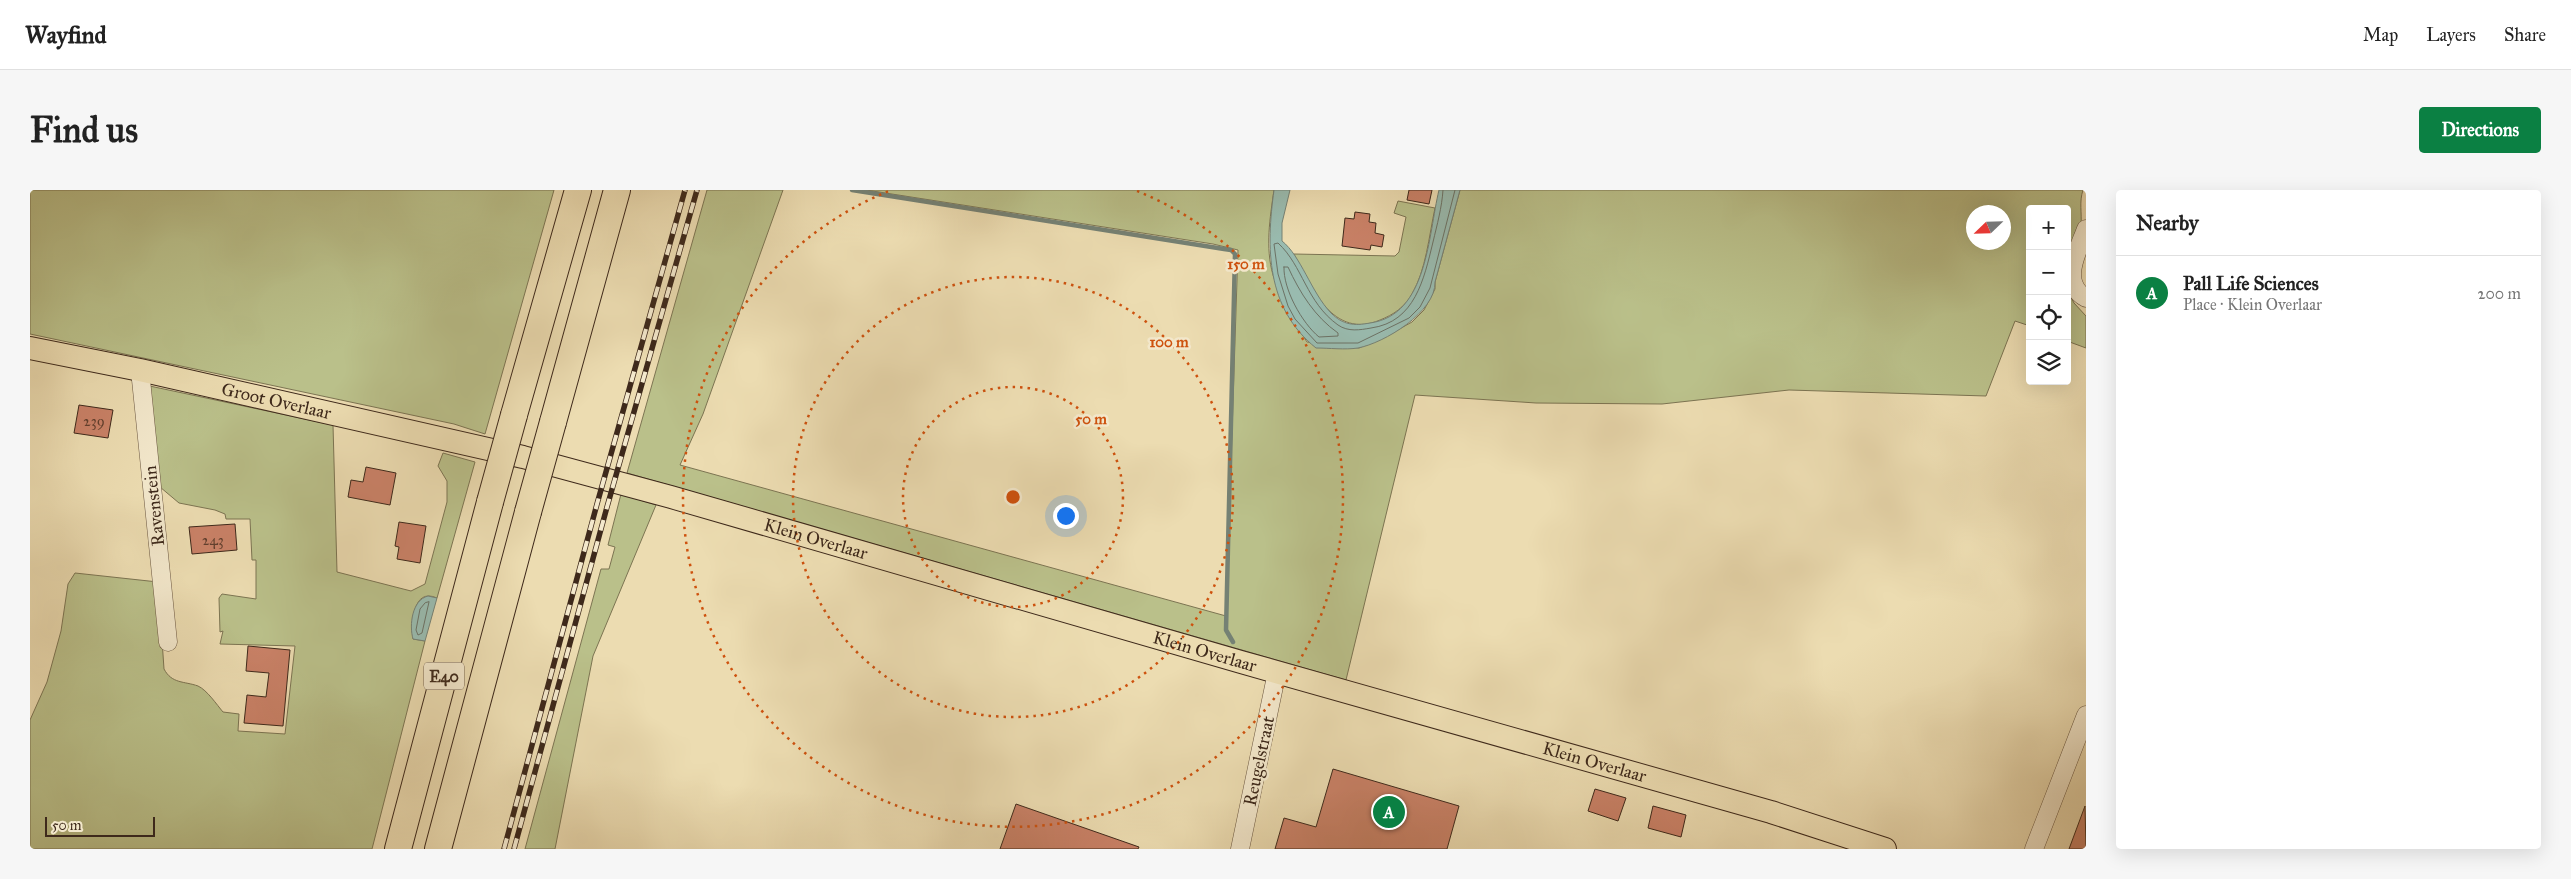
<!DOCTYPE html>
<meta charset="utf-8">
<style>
body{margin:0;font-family:"IM FELL Great Primer",serif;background:#f6f6f6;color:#222}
.controls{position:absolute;right:15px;top:15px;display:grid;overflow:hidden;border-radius:5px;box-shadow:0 5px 20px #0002}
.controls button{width:45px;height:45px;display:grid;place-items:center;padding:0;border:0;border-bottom:1px solid #e0e0e0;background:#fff;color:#222;font:25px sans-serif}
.compass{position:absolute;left:1936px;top:15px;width:45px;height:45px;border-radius:50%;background:#fff;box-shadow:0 5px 20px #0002;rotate:247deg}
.scale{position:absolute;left:15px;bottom:12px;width:110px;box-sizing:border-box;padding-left:5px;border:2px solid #3e291b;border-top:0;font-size:14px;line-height:18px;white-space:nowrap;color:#3e291b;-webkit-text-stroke:4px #f3e8cc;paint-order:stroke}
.you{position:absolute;left:1035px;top:325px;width:18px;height:18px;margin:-12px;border:4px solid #fff;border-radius:50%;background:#1a73e8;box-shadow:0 0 0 8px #1a73e833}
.badge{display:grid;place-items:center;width:32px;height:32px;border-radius:50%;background:#0b8043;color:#fff;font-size:16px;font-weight:700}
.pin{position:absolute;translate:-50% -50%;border:2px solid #fff;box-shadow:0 1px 5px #0006}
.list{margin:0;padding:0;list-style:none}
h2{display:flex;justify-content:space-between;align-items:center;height:65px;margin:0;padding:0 20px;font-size:21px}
h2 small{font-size:16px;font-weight:400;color:#767676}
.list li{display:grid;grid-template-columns:32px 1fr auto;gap:15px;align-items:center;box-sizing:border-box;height:75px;padding:0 20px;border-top:1px solid #e0e0e0}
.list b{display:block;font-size:19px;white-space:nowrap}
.list p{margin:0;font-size:16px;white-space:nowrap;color:#767676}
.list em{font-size:16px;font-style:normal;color:#767676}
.icon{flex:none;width:28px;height:28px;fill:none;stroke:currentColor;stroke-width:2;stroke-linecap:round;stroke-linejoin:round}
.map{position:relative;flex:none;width:2056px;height:659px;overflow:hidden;border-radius:5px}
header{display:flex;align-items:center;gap:30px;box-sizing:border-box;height:70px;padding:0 25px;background:#fff;border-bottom:1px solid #e0e0e0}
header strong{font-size:24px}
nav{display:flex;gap:28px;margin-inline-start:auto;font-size:18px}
.intro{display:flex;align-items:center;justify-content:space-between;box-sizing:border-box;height:120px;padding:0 30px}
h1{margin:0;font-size:35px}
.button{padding:12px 22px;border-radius:5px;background:#0b8043;color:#fff;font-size:18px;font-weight:700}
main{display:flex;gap:30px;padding:0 30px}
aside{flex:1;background:#fff;border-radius:5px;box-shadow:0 5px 20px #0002}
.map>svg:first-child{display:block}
.green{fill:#bac08a;stroke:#7c7452;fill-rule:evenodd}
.water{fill:#99bbaf;stroke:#758174}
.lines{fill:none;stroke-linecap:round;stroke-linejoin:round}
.shore{stroke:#6c7265;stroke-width:1}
.stream{stroke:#758174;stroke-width:4.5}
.building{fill:#c98167;stroke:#3e291b}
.minor-casing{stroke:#6a5640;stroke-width:19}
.major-casing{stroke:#3e291b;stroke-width:24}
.highway-casing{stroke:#3e291b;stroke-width:28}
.minor{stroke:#f3e8cc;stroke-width:18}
.major{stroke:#ecdcb1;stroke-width:22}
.highway{stroke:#ecdcb1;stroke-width:26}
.rail-casing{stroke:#3e291b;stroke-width:5.5}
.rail{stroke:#f3e8cc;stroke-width:4;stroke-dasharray:11;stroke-linecap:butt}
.highway-bridge-casing{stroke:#3e291b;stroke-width:28;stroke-linecap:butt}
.highway-bridge{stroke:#ecdcb1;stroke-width:26}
.ring{fill:none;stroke:#ce520e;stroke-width:2.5;stroke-dasharray:2.5 5}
.labels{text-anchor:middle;stroke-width:5;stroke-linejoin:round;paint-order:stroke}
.number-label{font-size:15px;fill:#613f2e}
.shield{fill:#f3e8cc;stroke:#746250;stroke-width:1}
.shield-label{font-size:16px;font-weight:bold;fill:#3e291b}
.street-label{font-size:18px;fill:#3e291b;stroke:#f3e8cc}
.centre{fill:#ce520e;stroke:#f3e8cc;stroke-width:2.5}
.ring-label{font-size:15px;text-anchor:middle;font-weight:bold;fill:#ce520e;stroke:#f3e8cc;stroke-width:5;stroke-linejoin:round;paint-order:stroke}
</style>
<header>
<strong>Wayfind</strong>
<nav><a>Map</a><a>Layers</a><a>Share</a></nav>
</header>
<div class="intro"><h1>Find us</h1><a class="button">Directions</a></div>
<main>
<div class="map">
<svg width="2056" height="659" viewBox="0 0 2056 659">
<rect width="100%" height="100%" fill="#ecdcb1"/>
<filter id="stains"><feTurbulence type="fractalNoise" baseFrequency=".004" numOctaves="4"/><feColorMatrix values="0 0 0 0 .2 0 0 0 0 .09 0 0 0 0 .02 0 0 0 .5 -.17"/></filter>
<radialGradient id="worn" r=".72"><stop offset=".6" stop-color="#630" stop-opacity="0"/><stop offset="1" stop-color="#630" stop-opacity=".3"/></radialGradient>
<g class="green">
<polygon points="0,0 524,0 455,244 424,234 0,144"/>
<path d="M 677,0 L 753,0 L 673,224 L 650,275 L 1196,426 L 1208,60 L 1183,54 L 836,0 L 1244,0 C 1240,28 1235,57 1243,85 C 1249,105 1262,125 1272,144 L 1277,152 L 1329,158 L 1362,143 L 1382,132 L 1394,120 L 1405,99 L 1405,92 L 1430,0 L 2053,0 C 2049,12 2052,23 2051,35 C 2049,50 2042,64 2037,78 L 2037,19 L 2000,19 L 2000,136 L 1985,131 L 1956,206 L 1759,200 L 1632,214 L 1506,213 L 1385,205 L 1316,490 L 597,283 ZM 1944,22 L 1974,22 L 1974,52 L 1944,52 Z"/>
<path d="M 1368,11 L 1405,18 C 1399,46 1396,80 1382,104 C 1375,117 1363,125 1350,130 C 1304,150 1280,98 1264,64 L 1365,66 L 1369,62 L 1376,27 L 1364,23 Z"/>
<polygon points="2037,100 2044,113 2056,126 2056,158 2037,151"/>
<path d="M 115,195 L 303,235 L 307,382 L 381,401 L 395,394 L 417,312 L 417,291 L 408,276 L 413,263 L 445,272 L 407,408 C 382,397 382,434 383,449 L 395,451 L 342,659 L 0,659 L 0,530 L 17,492 L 31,441 L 38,394 L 45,383 L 128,392 L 134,479 C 142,494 154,491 168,496 C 177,500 187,515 193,522 L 209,524 L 208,541 L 255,544 L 265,456 L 190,454 L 193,441 L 190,442 L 189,408 L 192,404 L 226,409 L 226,370 L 222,370 L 220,329 L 196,329 L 195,324 L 185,320 L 149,313 L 130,297 Z"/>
<polygon points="591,304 626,315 563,466 525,659 495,659 571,379 579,379 585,357 578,355"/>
</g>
<g class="water">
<path d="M 1244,0 L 1260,0 L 1252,33 L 1252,51 C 1271,66 1281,102 1301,123 C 1313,135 1324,136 1340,133 C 1398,125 1398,45 1409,0 L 1430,0 L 1405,92 C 1406,122 1354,153 1328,158 C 1315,160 1299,158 1286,158 C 1236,118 1236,58 1244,0 Z"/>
<path d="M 398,406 L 407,408 L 395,451 L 383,449 C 379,435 382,410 398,406 Z"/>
</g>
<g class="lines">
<g class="shore">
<path d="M 1413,0 C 1412,17 1407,35 1403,52 C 1394,89 1385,132 1341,138 C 1330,140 1318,142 1308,135 C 1276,112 1273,76 1248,53 L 1244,54 L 1248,84 L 1258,116 L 1265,129 L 1287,153 L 1328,153 L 1379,128 L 1390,117 L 1400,98 L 1425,0"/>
<path d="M 1254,77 L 1258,77 C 1270,103 1285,127 1308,143 L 1308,146 L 1289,147 C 1272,133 1253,99 1254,77 Z"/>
<polygon points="399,412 392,443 388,445 386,440 390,419 395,413"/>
</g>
<polyline class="stream" points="822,0 1194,59 1201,60 1205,64 1196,440 1203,452"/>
</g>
<g class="building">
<polygon points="1379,0 1402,0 1399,14 1377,10"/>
<polygon points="1325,22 1340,24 1339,32 1346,33 1345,43 1354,45 1352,57 1341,55 1340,60 1312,56 1315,28 1324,29"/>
<polygon points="49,215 83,220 78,248 44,243"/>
<polygon points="336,277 366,283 360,315 318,307 321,290 333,292"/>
<polygon points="369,332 396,336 390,373 367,369 369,357 365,356"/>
<polygon points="205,334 207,360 162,364 159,337"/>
<polygon points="218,456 260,460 253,536 214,533 217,505 236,507 239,483 216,481"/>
<polygon points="1303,579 1429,616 1417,659 1245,659 1254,628 1286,637"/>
<polygon points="1565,599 1596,608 1588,631 1558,621"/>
<polygon points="986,614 1109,657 1108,659 970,659"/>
<polygon points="1623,616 1656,625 1651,647 1618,638"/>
<polygon points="2055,616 2056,659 2039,659"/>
</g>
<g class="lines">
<defs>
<g id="minor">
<path d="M 2056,39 C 2048,61 2029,93 2056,108"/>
<polyline points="110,180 138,452"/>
<polyline points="1210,659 1247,482"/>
<polyline points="2004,659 2056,525"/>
</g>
<g id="major">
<path id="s1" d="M 0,158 L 110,180 L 493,267 L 641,307 L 1211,472 L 1741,622 L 1855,659"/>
</g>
<g id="highway">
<polyline points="484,225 548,0"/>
<polyline points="523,232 587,0"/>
<polyline points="368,659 460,312"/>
<polyline points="408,659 498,322"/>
</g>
</defs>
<use href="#minor" class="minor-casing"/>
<use href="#major" class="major-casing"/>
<use href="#highway" class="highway-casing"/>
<use href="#minor" class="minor"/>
<use href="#major" class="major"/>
<use href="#highway" class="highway"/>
<defs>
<g id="rail">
<polyline points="474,659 567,314 655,0"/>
<polyline points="484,659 577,317 667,0"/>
</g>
</defs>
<use href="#rail" class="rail-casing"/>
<use href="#rail" class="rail"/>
<defs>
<g id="highway-bridge">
<polyline points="460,312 484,225"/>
<polyline points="498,322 523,232"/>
</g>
</defs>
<use href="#highway-bridge" class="highway-bridge-casing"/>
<use href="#highway-bridge" class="highway-bridge"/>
</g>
<g class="ring">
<circle cx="983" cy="307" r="110"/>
<circle cx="983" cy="307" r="220"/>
<path d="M1107 1A330 330 0 1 1 859 1"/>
</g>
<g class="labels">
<g class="number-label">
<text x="64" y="236">239</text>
<text x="183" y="355">243</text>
</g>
<rect class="shield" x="394" y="472.5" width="40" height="27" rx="4"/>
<g class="shield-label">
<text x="414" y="492">E40</text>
</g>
<g class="street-label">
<text dy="6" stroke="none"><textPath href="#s1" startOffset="252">Groot Overlaar</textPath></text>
<text transform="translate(124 316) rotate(-96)" y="6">Ravenstein</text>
<text dy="6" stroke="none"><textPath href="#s1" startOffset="809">Klein Overlaar</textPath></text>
<text dy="6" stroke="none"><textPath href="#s1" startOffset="1214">Klein Overlaar</textPath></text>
<text transform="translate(1229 571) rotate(-78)" y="6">Reugelstraat</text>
<text dy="6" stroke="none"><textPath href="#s1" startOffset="1619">Klein Overlaar</textPath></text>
</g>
</g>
<circle cx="983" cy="307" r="8" class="centre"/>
<g class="ring-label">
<text x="1216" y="79">150 m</text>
<text x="1139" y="157">100 m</text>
<text x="1061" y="234">50 m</text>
</g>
<rect width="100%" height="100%" filter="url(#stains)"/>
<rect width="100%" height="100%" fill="url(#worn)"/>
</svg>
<div class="controls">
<button>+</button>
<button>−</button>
<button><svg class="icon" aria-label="locate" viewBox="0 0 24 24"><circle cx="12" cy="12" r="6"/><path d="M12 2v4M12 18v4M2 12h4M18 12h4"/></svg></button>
<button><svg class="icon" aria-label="layers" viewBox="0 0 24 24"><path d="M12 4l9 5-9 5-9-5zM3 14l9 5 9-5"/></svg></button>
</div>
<svg class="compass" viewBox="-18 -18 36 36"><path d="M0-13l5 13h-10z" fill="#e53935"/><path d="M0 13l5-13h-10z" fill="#767676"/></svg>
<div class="scale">50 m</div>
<div class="you"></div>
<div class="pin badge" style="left:1359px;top:622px">A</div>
</div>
<aside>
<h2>Nearby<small></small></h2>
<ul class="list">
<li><span class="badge">A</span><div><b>Pall Life Sciences</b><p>Place · Klein Overlaar</p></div><em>200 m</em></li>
</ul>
</aside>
</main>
